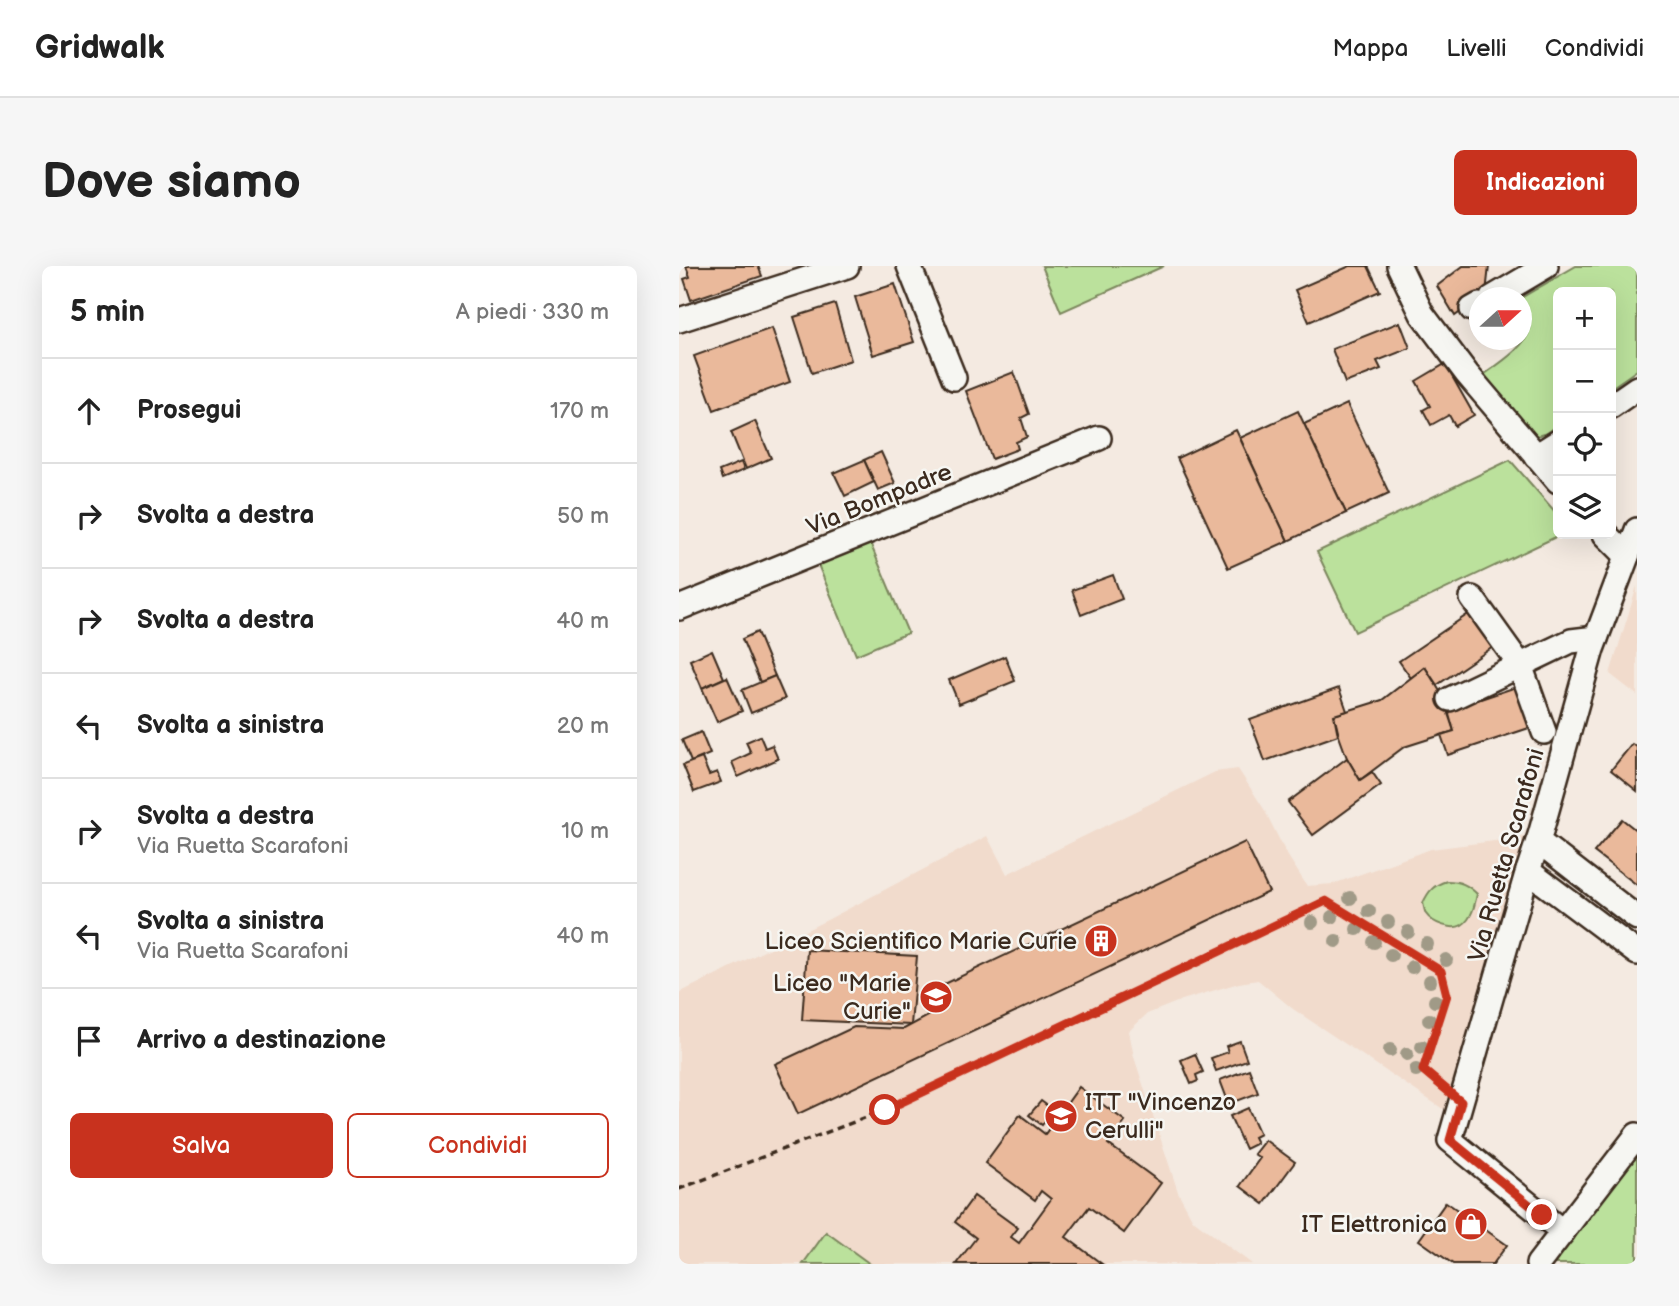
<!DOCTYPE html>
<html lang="it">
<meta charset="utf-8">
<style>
body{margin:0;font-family:"Balsamiq Sans",sans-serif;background:#f6f6f6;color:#222}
.controls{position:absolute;right:21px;top:21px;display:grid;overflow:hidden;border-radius:10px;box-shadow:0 7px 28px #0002}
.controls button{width:63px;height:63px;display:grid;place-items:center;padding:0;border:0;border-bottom:2px solid #e0e0e0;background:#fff;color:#222;font:35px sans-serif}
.compass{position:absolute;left:790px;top:21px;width:63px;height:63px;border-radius:50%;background:#fff;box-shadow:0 7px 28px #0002;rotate:69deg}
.stop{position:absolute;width:21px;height:21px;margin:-16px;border:5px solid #c8321e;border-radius:50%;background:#fff}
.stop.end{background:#c8321e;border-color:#fff;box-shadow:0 2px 7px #0008}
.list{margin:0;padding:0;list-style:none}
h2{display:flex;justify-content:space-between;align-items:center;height:91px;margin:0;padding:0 28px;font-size:30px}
h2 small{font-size:23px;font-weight:400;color:#767676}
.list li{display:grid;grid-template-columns:46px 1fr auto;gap:21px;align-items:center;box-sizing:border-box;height:105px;padding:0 28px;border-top:2px solid #e0e0e0}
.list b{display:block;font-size:26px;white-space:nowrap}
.list p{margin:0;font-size:23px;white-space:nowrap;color:#767676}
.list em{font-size:23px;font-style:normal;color:#767676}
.actions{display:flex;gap:14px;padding:21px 28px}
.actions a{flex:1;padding:16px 0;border:2px solid #c8321e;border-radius:10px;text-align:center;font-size:24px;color:#c8321e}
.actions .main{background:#c8321e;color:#fff}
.icon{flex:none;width:38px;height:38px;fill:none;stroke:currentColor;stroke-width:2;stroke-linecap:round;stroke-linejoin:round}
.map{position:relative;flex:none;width:958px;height:998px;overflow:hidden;border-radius:10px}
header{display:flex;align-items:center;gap:42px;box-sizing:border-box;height:98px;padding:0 35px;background:#fff;border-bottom:2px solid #e0e0e0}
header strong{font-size:33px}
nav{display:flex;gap:38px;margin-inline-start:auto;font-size:24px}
.intro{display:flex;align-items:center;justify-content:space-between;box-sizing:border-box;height:168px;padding:0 42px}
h1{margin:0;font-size:49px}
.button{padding:18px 32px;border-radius:10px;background:#c8321e;color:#fff;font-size:24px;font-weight:700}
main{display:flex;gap:42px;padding:0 42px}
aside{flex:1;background:#fff;border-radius:10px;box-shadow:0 7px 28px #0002}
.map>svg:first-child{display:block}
.built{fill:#f1dbcc}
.green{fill:#bbe19c;stroke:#7b865d;stroke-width:2}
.building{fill:#eab99b;stroke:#3b2a1e;stroke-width:2}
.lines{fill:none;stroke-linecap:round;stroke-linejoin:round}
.minor-casing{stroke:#3b2a1e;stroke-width:28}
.path{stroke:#3b2a1e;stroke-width:3.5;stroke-dasharray:7 5;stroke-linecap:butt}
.minor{stroke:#f6f6f2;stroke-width:23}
.tree{fill:#a09a87}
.route{stroke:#c8321e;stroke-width:9}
.labels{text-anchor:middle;stroke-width:5;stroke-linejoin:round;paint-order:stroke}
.street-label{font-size:24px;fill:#3b2a1e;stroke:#f6f6f2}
.poi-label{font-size:24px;fill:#3b2a1e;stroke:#f6f6f2;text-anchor:end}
</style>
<header>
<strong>Gridwalk</strong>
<nav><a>Mappa</a><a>Livelli</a><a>Condividi</a></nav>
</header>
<div class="intro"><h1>Dove siamo</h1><a class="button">Indicazioni</a></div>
<main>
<aside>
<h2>5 min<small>A piedi · 330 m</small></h2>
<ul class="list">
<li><svg class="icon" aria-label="ahead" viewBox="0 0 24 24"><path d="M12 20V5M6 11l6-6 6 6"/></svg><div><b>Prosegui</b></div><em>170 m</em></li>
<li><svg class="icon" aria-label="right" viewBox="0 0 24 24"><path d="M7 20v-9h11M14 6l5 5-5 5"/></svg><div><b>Svolta a destra</b></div><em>50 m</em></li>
<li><svg class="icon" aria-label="right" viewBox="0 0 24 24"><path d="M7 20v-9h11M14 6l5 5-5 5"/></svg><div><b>Svolta a destra</b></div><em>40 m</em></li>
<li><svg class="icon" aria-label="left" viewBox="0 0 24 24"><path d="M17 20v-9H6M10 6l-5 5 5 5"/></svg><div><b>Svolta a sinistra</b></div><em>20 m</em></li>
<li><svg class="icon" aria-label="right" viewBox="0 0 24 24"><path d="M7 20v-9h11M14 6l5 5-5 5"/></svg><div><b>Svolta a destra</b><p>Via Ruetta Scarafoni</p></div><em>10 m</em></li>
<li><svg class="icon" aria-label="left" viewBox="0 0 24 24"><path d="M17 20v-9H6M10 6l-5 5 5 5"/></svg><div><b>Svolta a sinistra</b><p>Via Ruetta Scarafoni</p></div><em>40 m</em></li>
<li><svg class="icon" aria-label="arrive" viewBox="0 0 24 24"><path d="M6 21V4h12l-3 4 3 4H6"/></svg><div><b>Arrivo a destinazione</b></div></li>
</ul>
<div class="actions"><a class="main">Salva</a><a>Condividi</a></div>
</aside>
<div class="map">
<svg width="958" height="998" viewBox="0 0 958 998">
<rect width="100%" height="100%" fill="#f4eae1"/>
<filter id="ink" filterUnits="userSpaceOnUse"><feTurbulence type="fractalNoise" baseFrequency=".0143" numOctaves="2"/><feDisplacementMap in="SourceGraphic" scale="14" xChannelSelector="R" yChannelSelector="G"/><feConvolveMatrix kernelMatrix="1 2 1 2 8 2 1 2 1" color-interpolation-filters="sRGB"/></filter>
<g filter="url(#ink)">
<g class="built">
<polygon points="958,320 958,429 931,408"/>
<polygon points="559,503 585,543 607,587 628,620 654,618 752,583 847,571 770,847 614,743 579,714 560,717 503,734 468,748 450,765 455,791 499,926 514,954 573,998 0,998 0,727 150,653 308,570 328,608 536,506"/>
</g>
<g class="green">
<polygon points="363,0 485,0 382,46"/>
<path d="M 897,0 L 958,0 L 958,104 L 932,122 L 932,26 L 879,26 L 879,159 L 868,167 L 851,172 L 799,113 C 813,102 847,82 850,64 C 852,53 845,42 842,32 Z"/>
<polygon points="831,194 879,249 879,268 883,268 676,366 638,286"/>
<polygon points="189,272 229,367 177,389 137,294"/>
<path d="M 768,615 C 781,615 789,619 798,628 C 796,638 793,653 783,659 C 773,665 753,657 747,648 C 745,644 745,640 744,637 C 750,624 755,619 768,615 Z"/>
<polygon points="958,880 958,998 873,998"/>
<polygon points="147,966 191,998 124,998"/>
</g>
<g class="building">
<polygon points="7,0 79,0 83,10 12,34 5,13 11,11"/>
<polygon points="671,0 689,0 701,25 630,56 616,24"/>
<polygon points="784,0 810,0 807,27 776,50 758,20"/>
<polygon points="216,18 235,76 194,89 176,31"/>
<polygon points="156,38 172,94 133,107 115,51"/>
<polygon points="721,56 731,82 698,95 702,103 666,117 653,83"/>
<polygon points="93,62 111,116 35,144 15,90"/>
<polygon points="766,98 795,149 776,160 770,149 752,159 744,144 751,140 737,115"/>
<polygon points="335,106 350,148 342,152 348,171 337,176 339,183 313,193 287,125"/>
<polygon points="668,138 710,227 667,247 625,158"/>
<polygon points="619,145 667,247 609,275 561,172"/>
<polygon points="76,155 92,192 67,203 52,166"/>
<polygon points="557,164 609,275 549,302 498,192"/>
<polygon points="202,186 216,217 199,224 185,194"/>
<polygon points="185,194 195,216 166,230 155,207"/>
<polygon points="62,196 65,204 43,213 40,205"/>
<polygon points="434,309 443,333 402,349 393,324"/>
<polygon points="794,345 817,379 758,419 746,401 732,412 720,395"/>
<polygon points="78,366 96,410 81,416 63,373"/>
<polygon points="33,384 45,412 23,422 11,394"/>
<polygon points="326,390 336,415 280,438 270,414"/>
<polygon points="746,401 762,427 775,465 725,481 681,514 668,492 660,470 655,449 703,434"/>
<polygon points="96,410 106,433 72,447 63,424"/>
<polygon points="48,411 63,445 38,456 23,422"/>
<polygon points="840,420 853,461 769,489 762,469 775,465 769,444"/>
<polygon points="660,422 668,445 655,449 659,469 586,495 571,454"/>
<polygon points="22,466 31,488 12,496 3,474"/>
<polygon points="81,470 86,482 93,479 99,493 59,511 53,496 72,487 67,476"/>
<polygon points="953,478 958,481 958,525 932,504"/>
<polygon points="23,492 30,509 38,506 42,516 15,526 4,499"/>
<polygon points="668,492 681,514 693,506 702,519 634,569 609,536"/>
<polygon points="943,553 958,565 958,619 915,586"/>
<polygon points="566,576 590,626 119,848 96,798 175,761 225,763 264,742 255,723"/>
<polygon points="128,684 238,690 232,759 123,754"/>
<polygon points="561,775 568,794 537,805 532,792 549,786 547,780"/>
<polygon points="516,788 524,806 517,809 519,815 512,818 502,794"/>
<polygon points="570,803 579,827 550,838 541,814"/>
<polygon points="400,821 446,855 429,878 482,917 445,967 410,941 387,971 423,998 277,998 297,972 276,956 295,930 339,962 332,971 340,977 372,933 362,925 356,934 306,897 341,849 366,868"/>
<polygon points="362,835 374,844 363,859 350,849"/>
<polygon points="569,842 581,868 575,871 578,877 566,883 551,850"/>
<polygon points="586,874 616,896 585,938 561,920 581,892 575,888"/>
<polygon points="767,936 828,979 814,998 774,998 740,974"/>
</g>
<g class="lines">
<defs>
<g id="minor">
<polyline points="230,0 275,112"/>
<polyline points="720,0 743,48 788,108 879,215"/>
<polyline points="813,32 867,0"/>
<polyline points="793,43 800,39"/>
<polyline points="0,54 168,0"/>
<polyline points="932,140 958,122"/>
<polyline points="857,190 879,176"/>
<polyline points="926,268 948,290"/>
<polyline points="793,332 841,399 865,466"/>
<polyline points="0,342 420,172"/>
<polyline points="771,433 892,375 917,372"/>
<polyline points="859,575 958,652"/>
<polyline points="849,605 958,687"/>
<polyline points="884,966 771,874 847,611 861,569 913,383 958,264"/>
<polyline points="859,998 958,869"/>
</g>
</defs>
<use href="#minor" class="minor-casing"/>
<polyline class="path" points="0,923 206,844 647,634 762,705 768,729 745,804 764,821"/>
<use href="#minor" class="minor"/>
</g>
<g class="tree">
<circle cx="671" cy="632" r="7"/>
<circle cx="690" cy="645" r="7"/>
<circle cx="653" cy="651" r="7"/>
<circle cx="633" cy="656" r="7"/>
<circle cx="709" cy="656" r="7"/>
<circle cx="678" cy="663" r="7"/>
<circle cx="729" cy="666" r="7"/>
<circle cx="657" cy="675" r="7"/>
<circle cx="695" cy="676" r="7"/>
<circle cx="748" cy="678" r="7"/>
<circle cx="712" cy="689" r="7"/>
<circle cx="767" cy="694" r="7"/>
<circle cx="733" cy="701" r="7"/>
<circle cx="751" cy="715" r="7"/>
<circle cx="756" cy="735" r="7"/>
<circle cx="750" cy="754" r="7"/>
<circle cx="743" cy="781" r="7"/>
<circle cx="711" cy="784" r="7"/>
<circle cx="728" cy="788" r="7"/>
<circle cx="737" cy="804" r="7"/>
</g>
</g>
<g class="lines" filter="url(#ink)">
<polyline class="route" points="206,844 647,635 762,705 768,729 744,804 782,836 771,874 863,949"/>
</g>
<defs>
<symbol id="building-disc" viewBox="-11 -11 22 22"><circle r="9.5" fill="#c8321e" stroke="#f6f6f2"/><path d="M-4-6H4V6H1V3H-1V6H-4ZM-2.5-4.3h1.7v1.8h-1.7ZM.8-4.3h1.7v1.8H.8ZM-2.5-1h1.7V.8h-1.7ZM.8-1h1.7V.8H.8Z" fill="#fff"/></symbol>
<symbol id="school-disc" viewBox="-11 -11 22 22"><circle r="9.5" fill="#c8321e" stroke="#f6f6f2"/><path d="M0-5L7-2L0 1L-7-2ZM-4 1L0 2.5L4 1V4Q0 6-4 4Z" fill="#fff"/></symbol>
<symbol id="shop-disc" viewBox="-11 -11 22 22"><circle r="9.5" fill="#c8321e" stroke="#f6f6f2"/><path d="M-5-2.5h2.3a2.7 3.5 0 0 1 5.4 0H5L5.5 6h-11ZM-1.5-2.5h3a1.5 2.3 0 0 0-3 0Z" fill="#fff"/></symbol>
</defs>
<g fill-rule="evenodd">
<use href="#building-disc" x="403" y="656" width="38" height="38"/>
<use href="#school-disc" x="238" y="712" width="38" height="38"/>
<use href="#school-disc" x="363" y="831" width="38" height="38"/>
<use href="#shop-disc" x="773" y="939" width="38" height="38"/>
</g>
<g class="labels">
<g class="street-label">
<text transform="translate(200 233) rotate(-22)" y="8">Via Bompadre</text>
<text transform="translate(827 589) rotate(-74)" y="8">Via Ruetta Scarafoni</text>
</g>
<g class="poi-label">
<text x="398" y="683">Liceo Scientifico Marie Curie</text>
<text x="232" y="725">Liceo "Marie<tspan x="232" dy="28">Curie"</tspan></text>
<text x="406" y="844" text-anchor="start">ITT "Vincenzo<tspan x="406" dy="28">Cerulli"</tspan></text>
<text x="768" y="966">IT Elettronica</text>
</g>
</g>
</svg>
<div class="controls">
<button>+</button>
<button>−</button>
<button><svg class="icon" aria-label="locate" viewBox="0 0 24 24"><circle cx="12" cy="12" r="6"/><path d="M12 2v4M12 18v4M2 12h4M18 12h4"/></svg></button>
<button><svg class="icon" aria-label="layers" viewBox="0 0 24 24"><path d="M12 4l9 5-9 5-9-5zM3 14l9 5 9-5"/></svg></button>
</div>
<svg class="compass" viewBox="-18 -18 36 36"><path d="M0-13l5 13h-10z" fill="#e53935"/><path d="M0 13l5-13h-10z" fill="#767676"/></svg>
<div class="stop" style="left:206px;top:844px"></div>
<div class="stop end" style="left:863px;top:949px"></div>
</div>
</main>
